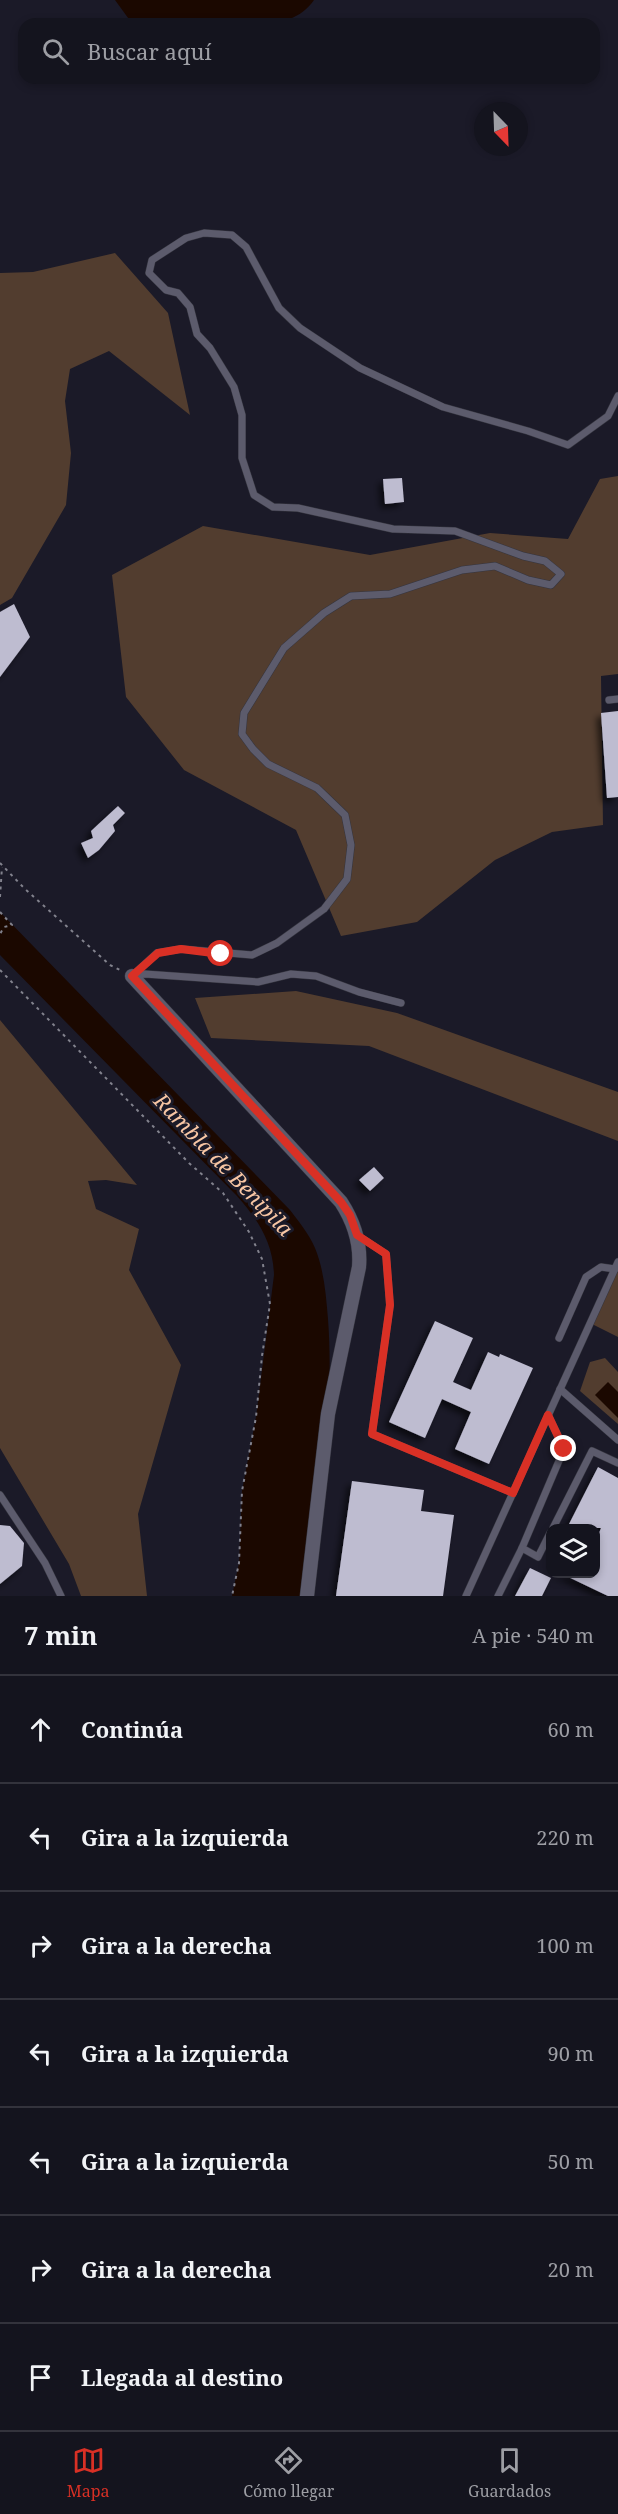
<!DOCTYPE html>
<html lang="es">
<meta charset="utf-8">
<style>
body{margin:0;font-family:"Noto Serif",serif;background:#1d1d27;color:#f1f3f6}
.controls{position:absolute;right:18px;bottom:18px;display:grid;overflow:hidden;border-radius:12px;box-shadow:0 3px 9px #0003}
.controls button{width:54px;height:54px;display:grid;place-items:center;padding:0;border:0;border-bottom:2px solid #33333c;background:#14141e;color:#f1f3f6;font:30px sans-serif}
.compass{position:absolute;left:474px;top:102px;width:54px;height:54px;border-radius:50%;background:#14141e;box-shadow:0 3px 9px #0003;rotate:157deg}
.stop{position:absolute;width:18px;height:18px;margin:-14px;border:4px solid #d93025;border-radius:50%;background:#fff}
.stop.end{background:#d93025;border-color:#fff;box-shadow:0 2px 6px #0008}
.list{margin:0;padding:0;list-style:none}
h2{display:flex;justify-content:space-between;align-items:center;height:78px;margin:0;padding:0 24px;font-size:26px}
h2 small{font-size:20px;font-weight:400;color:#9d9ea4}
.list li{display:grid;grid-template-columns:39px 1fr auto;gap:18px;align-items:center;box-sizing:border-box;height:108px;padding:0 24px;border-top:2px solid #33333c}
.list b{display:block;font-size:22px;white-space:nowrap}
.list em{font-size:20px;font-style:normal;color:#9d9ea4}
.icon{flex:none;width:33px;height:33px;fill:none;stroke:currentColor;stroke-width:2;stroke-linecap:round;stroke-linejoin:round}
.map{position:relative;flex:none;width:618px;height:1596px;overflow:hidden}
.search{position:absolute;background:#14141e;box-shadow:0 3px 9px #0003;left:18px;right:18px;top:18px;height:66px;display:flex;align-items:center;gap:15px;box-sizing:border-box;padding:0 21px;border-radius:18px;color:#9d9ea4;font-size:22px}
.sheet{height:834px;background:#14141e}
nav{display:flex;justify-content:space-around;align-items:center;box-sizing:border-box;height:84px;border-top:2px solid #33333c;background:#14141e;font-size:16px;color:#9d9ea4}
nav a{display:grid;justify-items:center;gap:3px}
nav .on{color:#d93025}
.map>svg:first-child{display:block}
.green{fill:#523d2f}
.water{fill:#1b0800}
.building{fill:#bebcd0;filter:url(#shadow)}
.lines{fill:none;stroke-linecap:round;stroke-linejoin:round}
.lane-casing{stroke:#35353f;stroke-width:8}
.street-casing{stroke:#35353f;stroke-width:15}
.path{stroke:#82828d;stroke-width:2;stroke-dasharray:3 4.5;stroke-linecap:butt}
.lane{stroke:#5c5b6c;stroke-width:7}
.street{stroke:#5c5b6c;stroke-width:14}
.route{stroke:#d93025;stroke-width:8}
.labels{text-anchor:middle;stroke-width:6;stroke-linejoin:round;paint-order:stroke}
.water-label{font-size:21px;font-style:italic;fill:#f8c6a4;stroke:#1b1a28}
</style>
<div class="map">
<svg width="618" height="1596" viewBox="0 0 618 1596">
<defs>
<filter id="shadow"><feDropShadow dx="-4.5" dy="4.5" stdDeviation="3" flood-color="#0009"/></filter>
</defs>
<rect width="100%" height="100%" fill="#1b1a28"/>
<g class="green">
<polygon points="115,253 168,313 190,415 109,351 70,369 65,401 71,453 66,505 12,598 0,605 0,273 33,272"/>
<polygon points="618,476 618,674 601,676 603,825 552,832 495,860 417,922 341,936 296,830 184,770 126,697 112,575 203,526 370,555 490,533 568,539 600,479"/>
<polygon points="296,991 397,1013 618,1092 618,1141 369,1046 211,1038 195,998"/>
<polygon points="0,1020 137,1185 106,1180 88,1181 96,1209 139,1229 129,1270 181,1365 138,1514 147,1596 81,1596 69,1564 0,1448"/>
<polygon points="618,1262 618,1337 590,1323"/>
<polygon points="605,1358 618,1372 618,1424 580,1391 590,1362"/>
</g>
<g class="water">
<path d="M 115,0 L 314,0 C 295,27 263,25 234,22 L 228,24 L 141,24 L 131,22 Z"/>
<path d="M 0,912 L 290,1210 C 299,1222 309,1234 315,1248 C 324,1270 326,1295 328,1319 C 335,1412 318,1504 307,1596 L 232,1596 L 239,1563 L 242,1491 L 256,1417 L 274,1275 C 273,1242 258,1220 237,1196 L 0,955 Z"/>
<polygon points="608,1382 618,1392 618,1418 595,1395"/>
</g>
<g class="building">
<polygon points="402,478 404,502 385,504 383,479"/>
<polygon points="14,604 30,637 0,677 0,612"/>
<polygon points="618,711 618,797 607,798 601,713"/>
<polygon points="118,806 125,813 113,825 115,831 99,850 88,858 81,843 93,838 91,831"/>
<polygon points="374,1167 384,1178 370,1191 359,1180"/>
<polygon points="435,1321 473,1338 453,1382 471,1390 488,1352 499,1357 500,1354 533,1368 489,1464 455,1449 471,1412 442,1399 425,1438 389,1422"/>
<polygon points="598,1467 618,1478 618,1596 608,1596 562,1574 596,1574 596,1541 601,1528 567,1528"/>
<polygon points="352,1481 424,1490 421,1511 454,1515 443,1596 336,1596"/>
<polygon points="0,1525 10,1526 24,1543 22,1566 0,1584"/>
<polygon points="530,1568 551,1578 542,1596 515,1596"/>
</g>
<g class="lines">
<defs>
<g id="lane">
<polyline points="609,700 618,699"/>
<polyline points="132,976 157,953 181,949 252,955 277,943 324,909 347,879 351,845 345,815 317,788 268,764 253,749 242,734 244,713 284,648 324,613 351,596 390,594 462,570 495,566 528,580 551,585 561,574 545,561 523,556 455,531 393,529 298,508 273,507 254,495 242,458 242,415 234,387 210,348 197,334 190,307 178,293 166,290 149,273 152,260 186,238 204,233 232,235 246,247 279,308 300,328 360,368 443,407 528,431 568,445 608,416 618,396"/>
<polyline points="132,976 145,974 258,982 291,974 316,976 359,992 401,1003"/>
<polyline points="357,1235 386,1254 390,1305 372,1434 513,1493"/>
<polyline points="559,1338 586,1277 601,1267 615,1269"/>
<polyline points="560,1389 618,1440"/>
<polyline points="548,1415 564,1449 522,1548 538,1557 550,1533"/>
<polyline points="0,1495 45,1563 61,1596"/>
<polyline points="553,1528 592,1451 618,1463"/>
<polyline points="466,1596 618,1262"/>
<polyline points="498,1596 522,1548"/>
</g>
<path id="street" d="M 132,976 L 341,1202 C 354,1222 361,1242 359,1267 L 328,1414 L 307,1596"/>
</defs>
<use href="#lane" class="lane-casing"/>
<use href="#street" class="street-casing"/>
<g class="path">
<polyline points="0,863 24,888 110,965 122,971"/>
<polyline points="0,897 2,867"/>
<polyline points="0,912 12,925 4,927 0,934"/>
<polyline points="0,970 189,1163 223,1193 249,1232 262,1259 270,1304 262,1356 256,1417 242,1491 239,1563 232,1596"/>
</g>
<use href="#lane" class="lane"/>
<use href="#street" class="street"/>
</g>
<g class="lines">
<polyline class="route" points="221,954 181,949 158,953 132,976 341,1202 350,1215 357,1235 386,1254 390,1305 372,1434 513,1493 548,1415 564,1449"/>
</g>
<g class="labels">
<g class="water-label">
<text transform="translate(223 1165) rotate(46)" y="7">Rambla de Benipila</text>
</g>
</g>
</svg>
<div class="controls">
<button><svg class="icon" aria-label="layers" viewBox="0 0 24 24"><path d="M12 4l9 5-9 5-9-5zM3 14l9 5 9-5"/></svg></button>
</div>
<svg class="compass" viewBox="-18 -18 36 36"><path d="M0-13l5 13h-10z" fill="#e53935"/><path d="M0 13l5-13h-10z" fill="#9d9ea4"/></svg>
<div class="stop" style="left:221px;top:954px"></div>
<div class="stop end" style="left:564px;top:1449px"></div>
<div class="search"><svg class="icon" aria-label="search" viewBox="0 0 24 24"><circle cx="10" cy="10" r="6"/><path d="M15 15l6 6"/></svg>Buscar aquí</div>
</div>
<section class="sheet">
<h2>7 min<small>A pie · 540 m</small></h2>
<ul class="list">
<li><svg class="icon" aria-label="ahead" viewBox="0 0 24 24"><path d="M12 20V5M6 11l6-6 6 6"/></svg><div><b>Continúa</b></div><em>60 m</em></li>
<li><svg class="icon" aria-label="left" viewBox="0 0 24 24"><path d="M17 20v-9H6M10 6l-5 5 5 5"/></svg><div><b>Gira a la izquierda</b></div><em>220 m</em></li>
<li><svg class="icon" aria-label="right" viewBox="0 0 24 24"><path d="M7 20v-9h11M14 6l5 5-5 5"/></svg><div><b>Gira a la derecha</b></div><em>100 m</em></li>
<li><svg class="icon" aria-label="left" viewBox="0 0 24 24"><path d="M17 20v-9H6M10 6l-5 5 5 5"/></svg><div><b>Gira a la izquierda</b></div><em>90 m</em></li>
<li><svg class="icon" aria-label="left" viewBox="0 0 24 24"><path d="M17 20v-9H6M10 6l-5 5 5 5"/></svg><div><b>Gira a la izquierda</b></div><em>50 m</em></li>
<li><svg class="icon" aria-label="right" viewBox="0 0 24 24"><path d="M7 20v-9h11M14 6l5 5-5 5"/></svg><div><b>Gira a la derecha</b></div><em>20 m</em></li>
<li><svg class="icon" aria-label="arrive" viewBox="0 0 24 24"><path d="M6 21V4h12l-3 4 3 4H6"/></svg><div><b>Llegada al destino</b></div></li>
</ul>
</section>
<nav>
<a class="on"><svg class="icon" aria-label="map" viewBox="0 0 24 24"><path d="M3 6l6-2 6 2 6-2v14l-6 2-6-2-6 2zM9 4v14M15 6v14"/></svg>Mapa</a>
<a><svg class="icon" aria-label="directions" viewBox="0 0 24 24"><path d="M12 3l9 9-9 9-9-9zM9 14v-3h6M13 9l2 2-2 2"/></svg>Cómo llegar</a>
<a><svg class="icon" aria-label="saved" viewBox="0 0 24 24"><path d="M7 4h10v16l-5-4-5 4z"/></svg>Guardados</a>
</nav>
